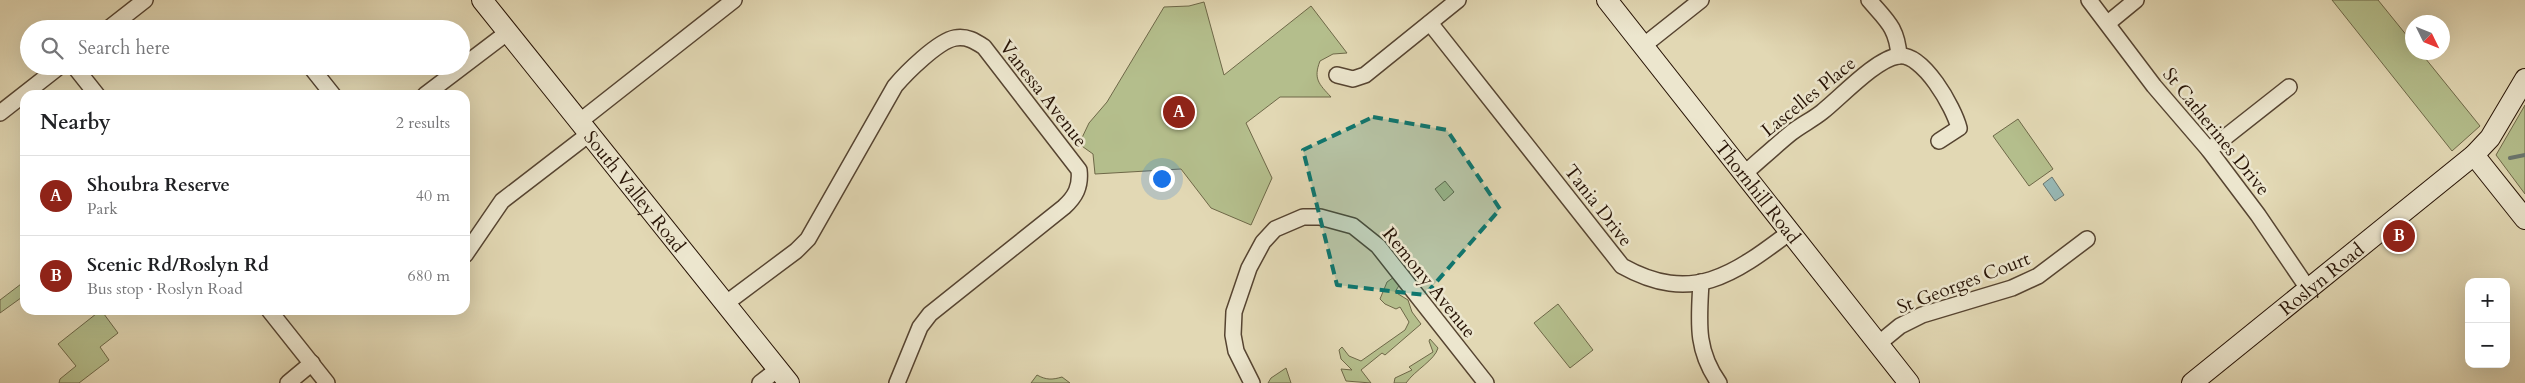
<!DOCTYPE html>
<meta charset="utf-8">
<style>
body{margin:0;font-family:Cardo,serif;background:#f2f2f2;color:#202124}
.controls{position:absolute;right:15px;bottom:15px;display:grid;overflow:hidden;border-radius:10px;box-shadow:0 5px 20px #0002}
.controls button{width:45px;height:45px;display:grid;place-items:center;padding:0;border:0;border-bottom:1px solid #e0e0e0;background:#fff;color:#202124;font:25px sans-serif}
.compass{position:absolute;left:2405px;top:15px;width:45px;height:45px;border-radius:50%;background:#fff;box-shadow:0 5px 20px #0002;rotate:133deg}
.you{position:absolute;left:1161px;top:178px;width:18px;height:18px;margin:-12px;border:4px solid #fff;border-radius:50%;background:#1a73e8;box-shadow:0 0 0 8px #1a73e833}
.badge{display:grid;place-items:center;width:32px;height:32px;border-radius:50%;background:#8f2418;color:#fff;font-size:16px;font-weight:700}
.pin{position:absolute;translate:-50% -50%;border:2px solid #fff;box-shadow:0 1px 5px #0006}
.list{margin:0;padding:0;list-style:none}
h2{display:flex;justify-content:space-between;align-items:center;height:65px;margin:0;padding:0 20px;font-size:21px}
h2 small{font-size:16px;font-weight:400;color:#757577}
.list li{display:grid;grid-template-columns:32px 1fr auto;gap:15px;align-items:center;box-sizing:border-box;height:80px;padding:0 20px;border-top:1px solid #e0e0e0}
.list b{display:block;font-size:19px;white-space:nowrap}
.list p{margin:0;font-size:16px;white-space:nowrap;color:#757577}
.list em{font-size:16px;font-style:normal;color:#757577}
.icon{flex:none;width:28px;height:28px;fill:none;stroke:currentColor;stroke-width:2;stroke-linecap:round;stroke-linejoin:round}
.map{position:relative;flex:none;width:2525px;height:383px;overflow:hidden}
.search{position:absolute;background:#fff;box-shadow:0 5px 20px #0002;left:20px;top:20px;width:450px;height:55px;display:flex;align-items:center;gap:12px;box-sizing:border-box;padding:0 18px;border-radius:28px;color:#757577;font-size:19px}
.panel{position:absolute;background:#fff;box-shadow:0 5px 20px #0002;left:20px;top:90px;width:450px;height:225px;border-radius:15px}
.map>svg:first-child{display:block}
.green{fill:#b4be8c;stroke:#6e6848}
.water{fill:#97b8b5;stroke:#6a766f}
.lines{fill:none;stroke-linecap:round;stroke-linejoin:round}
.stream{stroke:#6a766f;stroke-width:4}
.street-casing{stroke:#564431;stroke-width:18}
.secondary-casing{stroke:#271305;stroke-width:22}
.street{stroke:#ece6ce;stroke-width:15}
.secondary{stroke:#ece6ce;stroke-width:20}
.marked{fill:#0f766e;fill-opacity:0.2;stroke:#0f766e;stroke-width:4;stroke-dasharray:10 6;stroke-linejoin:round}
.labels{text-anchor:middle;stroke-width:5;stroke-linejoin:round;paint-order:stroke}
.street-label{font-size:19px;fill:#271305;stroke:#ece6ce}
</style>
<div class="map">
<svg width="2525" height="383" viewBox="0 0 2525 383">
<rect width="100%" height="100%" fill="#e2d8b4"/>
<filter id="stains"><feTurbulence type="fractalNoise" baseFrequency=".004" numOctaves="4"/><feColorMatrix values="0 0 0 0 .2 0 0 0 0 .09 0 0 0 0 .02 0 0 0 .5 -.17"/></filter>
<radialGradient id="worn" r=".72"><stop offset=".6" stop-color="#630" stop-opacity="0"/><stop offset="1" stop-color="#630" stop-opacity=".3"/></radialGradient>
<g class="green">
<polygon points="2332,0 2378,0 2412,42 2412,52 2421,53 2480,126 2452,151"/>
<path d="M 1204,2 L 1224,75 L 1311,6 L 1347,53 L 1333,54 L 1320,61 C 1313,79 1319,84 1331,97 L 1280,97 L 1246,123 L 1272,178 L 1251,225 L 1211,208 L 1181,169 L 1095,174 L 1093,154 L 1079,144 L 1089,123 L 1107,102 L 1164,7 L 1189,6 Z"/>
<polygon points="2525,105 2525,194 2496,155"/>
<polygon points="2018,119 2053,169 2029,186 1993,136"/>
<polygon points="1445,181 1454,192 1444,201 1435,189"/>
<polygon points="1394,277 1400,284 1395,292 1408,300 1412,312 1421,324 1385,355 1382,353 1361,370 1371,383 1346,381 1341,369 1352,370 1341,359 1339,350 1342,347 1349,356 1361,361 1405,330 1409,322 1400,307 1396,309 1385,304 1380,299 1387,282"/>
<polygon points="25,281 25,295 0,313 0,300"/>
<polygon points="1558,304 1593,350 1570,368 1534,323"/>
<polygon points="101,310 118,333 100,347 109,360 79,383 59,383 60,379 76,366 58,344"/>
<path d="M 1430,339 L 1438,348 C 1435,360 1415,370 1406,383 L 1394,383 L 1395,378 L 1412,370 L 1409,367 L 1433,352 L 1429,341 Z"/>
<polygon points="1286,368 1291,383 1268,383 1271,378"/>
<path d="M 1037,375 C 1046,380 1052,380 1062,377 L 1070,383 L 1031,383 Z"/>
</g>
<polygon class="water" points="2052,177 2064,195 2055,201 2043,184"/>
<g class="lines">
<polyline class="stream" points="2510,158 2525,155"/>
<defs>
<g id="street">
<path d="M 1869,0 C 1886,20 1897,27 1899,56"/>
<polyline points="2089,0 2154,86 2209,150 2258,215 2309,290"/>
<path d="M 1430,23 L 1622,266 C 1692,305 1733,275 1790,232"/>
<polyline points="2108,23 2136,0"/>
<polyline points="108,29 145,0"/>
<polyline points="1643,46 1701,0"/>
<polyline points="74,66 97,95"/>
<polyline points="310,66 333,95"/>
<polyline points="1337,75 1353,79 1365,75 1458,0"/>
<polyline points="425,95 508,32"/>
<polyline points="0,113 60,66"/>
<polyline points="579,122 734,0"/>
<polyline points="2209,150 2289,87"/>
<path d="M 1745,173 C 1760,160 1775,146 1791,133 C 1801,125 1812,120 1822,112 C 1841,97 1876,59 1898,56 C 1923,52 1954,108 1959,128 L 1939,141"/>
<polyline points="465,255 502,201 589,134"/>
<path d="M 1701,282 C 1699,321 1695,349 1719,383"/>
<path d="M 725,304 L 796,251 L 808,239 L 895,86 C 906,73 938,41 955,38 C 967,36 975,41 984,47 L 1079,170 C 1081,187 1075,197 1064,207 L 930,314 L 920,327 L 897,383"/>
<polyline points="269,310 327,383"/>
<polyline points="1878,344 1900,326 1922,315 2012,288 2038,276 2087,239"/>
<polyline points="288,383 312,363"/>
<polyline points="760,383 778,369"/>
<polyline points="1252,383 1236,351 1233,335 1234,312 1249,268 1263,242 1275,229 1303,217 1320,217 1353,226 1378,246 1486,383"/>
</g>
<g id="secondary">
<path id="s1" d="M 482,0 L 789,383"/>
<path id="s2" d="M 1607,0 L 1909,383"/>
<polyline points="2474,155 2525,219"/>
<path id="s3" d="M 2192,383 L 2474,155 L 2490,138 L 2525,79"/>
</g>
</defs>
<use href="#street" class="street-casing"/>
<use href="#secondary" class="secondary-casing"/>
<use href="#street" class="street"/>
<use href="#secondary" class="secondary"/>
</g>
<path class="marked" d="M 1373,117 L 1447,130 L 1500,209 L 1425,295 L 1337,285 L 1303,150 Z"/>
<g class="labels">
<g class="street-label">
<text transform="translate(1044 93) rotate(52)" y="7">Vanessa Avenue</text>
<text transform="translate(1808 96) rotate(-39)" y="7">Lascelles Place</text>
<text transform="translate(2217 131) rotate(51)" y="7">St Catherines Drive</text>
<text dy="7" stroke="none"><textPath href="#s1" startOffset="245">South Valley Road</textPath></text>
<text dy="7" stroke="none"><textPath href="#s2" startOffset="244">Thornhill Road</textPath></text>
<text transform="translate(1599 205) rotate(52)" y="7">Tania Drive</text>
<text dy="7" stroke="none"><textPath href="#s3" startOffset="166">Roslyn Road</textPath></text>
<text transform="translate(1430 282) rotate(51)" y="7">Remony Avenue</text>
<text transform="translate(1963 282) rotate(-21)" y="7">St Georges Court</text>
</g>
</g>
<rect width="100%" height="100%" filter="url(#stains)"/>
<rect width="100%" height="100%" fill="url(#worn)"/>
</svg>
<div class="controls">
<button>+</button>
<button>−</button>
</div>
<svg class="compass" viewBox="-18 -18 36 36"><path d="M0-13l5 13h-10z" fill="#e53935"/><path d="M0 13l5-13h-10z" fill="#757577"/></svg>
<div class="you"></div>
<div class="pin badge" style="left:1179px;top:112px">A</div>
<div class="pin badge" style="left:2399px;top:236px">B</div>
<div class="search"><svg class="icon" aria-label="search" viewBox="0 0 24 24"><circle cx="10" cy="10" r="6"/><path d="M15 15l6 6"/></svg>Search here</div>
<section class="panel">
<h2>Nearby<small>2 results</small></h2>
<ul class="list">
<li><span class="badge">A</span><div><b>Shoubra Reserve</b><p>Park</p></div><em>40 m</em></li>
<li><span class="badge">B</span><div><b>Scenic Rd/Roslyn Rd</b><p>Bus stop · Roslyn Road</p></div><em>680 m</em></li>
</ul>
</section>
</div>
